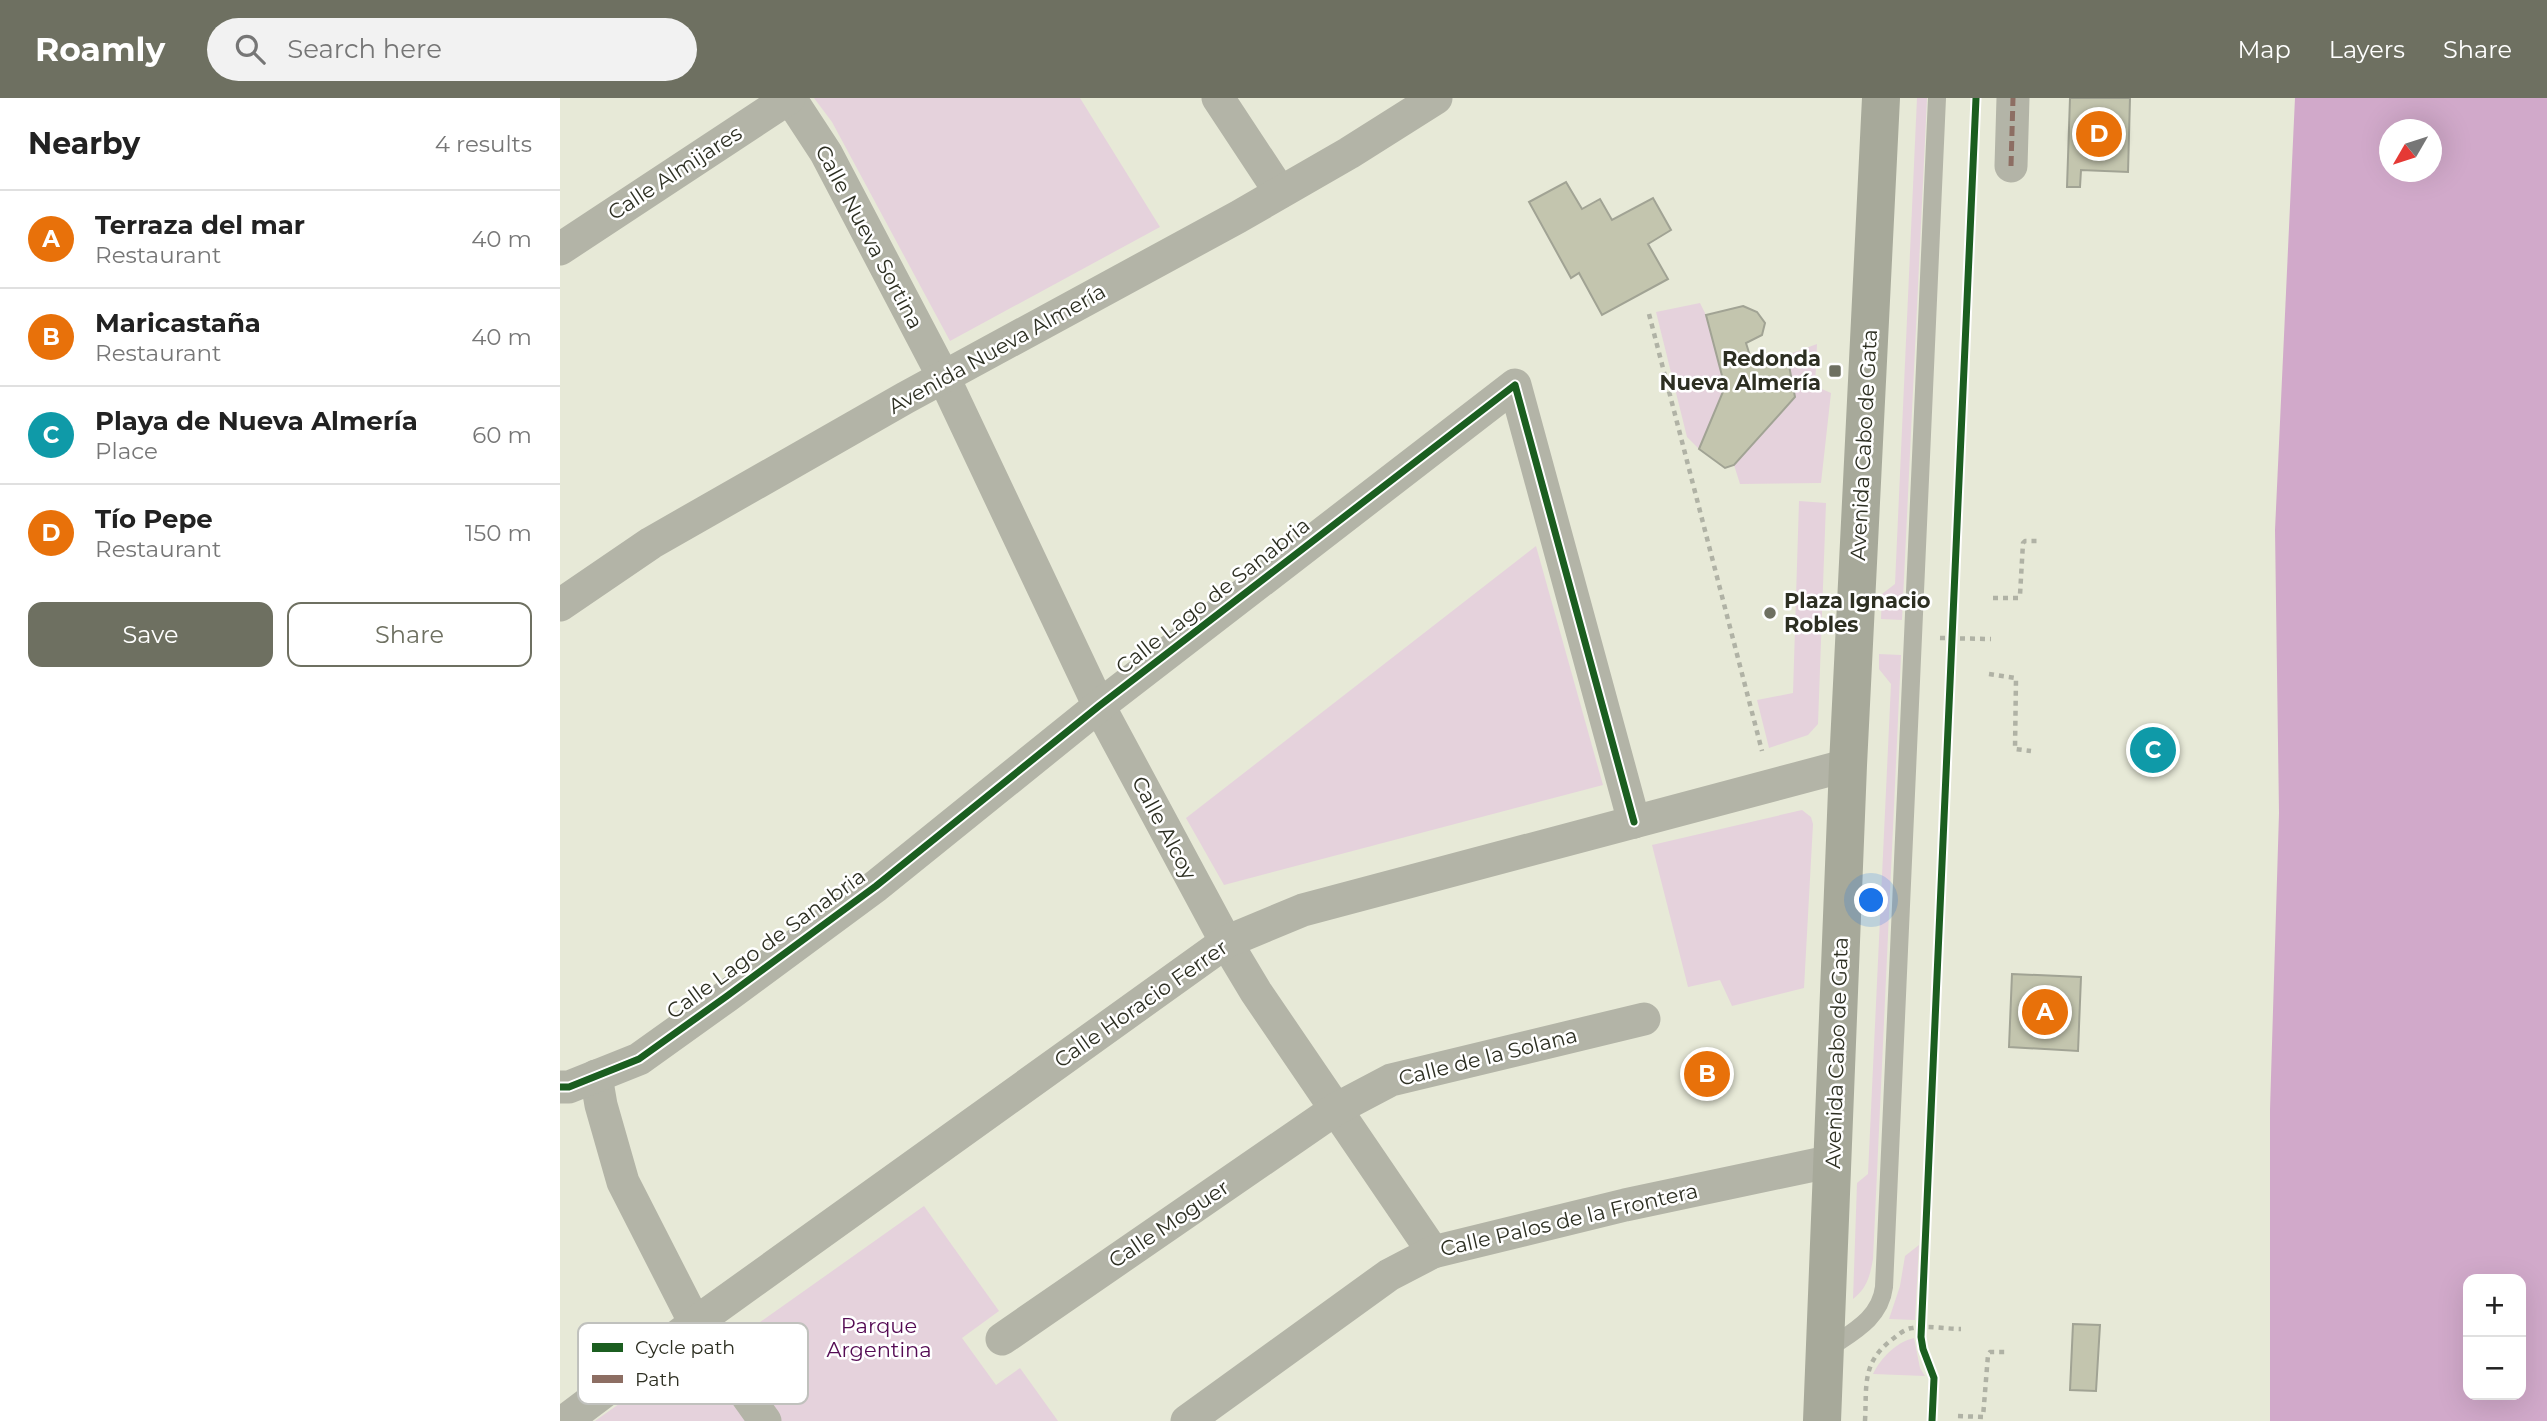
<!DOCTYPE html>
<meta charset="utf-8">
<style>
body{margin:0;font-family:Montserrat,sans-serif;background:#f2f2f2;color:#222}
.controls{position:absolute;right:21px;bottom:21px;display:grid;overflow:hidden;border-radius:14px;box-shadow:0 7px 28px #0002}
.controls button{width:63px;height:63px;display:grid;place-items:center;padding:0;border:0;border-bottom:2px solid #e0e0e0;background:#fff;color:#222;font:35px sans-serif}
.compass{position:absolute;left:1819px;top:21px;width:63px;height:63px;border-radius:50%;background:#fff;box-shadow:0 7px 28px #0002;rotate:231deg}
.you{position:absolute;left:1312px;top:803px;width:24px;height:24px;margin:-18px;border:5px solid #fff;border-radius:50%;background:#1a73e8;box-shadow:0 0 0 10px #1a73e833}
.badge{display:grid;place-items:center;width:46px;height:46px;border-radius:50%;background:#6e7061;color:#fff;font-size:23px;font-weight:700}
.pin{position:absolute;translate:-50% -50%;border:4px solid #fff;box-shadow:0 2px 7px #0006}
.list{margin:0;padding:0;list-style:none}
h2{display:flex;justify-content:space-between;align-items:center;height:91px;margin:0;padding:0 28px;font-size:30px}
h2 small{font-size:23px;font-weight:400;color:#767676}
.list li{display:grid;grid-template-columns:46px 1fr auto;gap:21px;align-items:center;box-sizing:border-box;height:98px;padding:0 28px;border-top:2px solid #e0e0e0}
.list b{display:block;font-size:26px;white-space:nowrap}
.list p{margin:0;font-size:23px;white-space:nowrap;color:#767676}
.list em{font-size:23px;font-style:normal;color:#767676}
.actions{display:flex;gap:14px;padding:21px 28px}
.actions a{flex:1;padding:16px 0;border:2px solid #6e7061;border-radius:14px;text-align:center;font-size:24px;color:#6e7061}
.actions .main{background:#6e7061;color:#fff}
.icon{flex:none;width:38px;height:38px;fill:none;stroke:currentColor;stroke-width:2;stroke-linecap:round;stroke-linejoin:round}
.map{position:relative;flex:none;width:1987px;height:1323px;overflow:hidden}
header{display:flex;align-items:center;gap:42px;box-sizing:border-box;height:98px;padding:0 35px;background:#6e7061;color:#fff}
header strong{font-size:33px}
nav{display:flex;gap:38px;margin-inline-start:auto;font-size:24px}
.search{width:490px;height:63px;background:#f2f2f2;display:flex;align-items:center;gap:18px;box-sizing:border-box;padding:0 24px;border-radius:38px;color:#767676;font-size:26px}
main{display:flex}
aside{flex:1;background:#fff}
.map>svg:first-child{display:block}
.green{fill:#e5d2dc}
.water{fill:#d1a9ca;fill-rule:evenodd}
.building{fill:#c3c5ae;stroke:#a1a394;stroke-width:2}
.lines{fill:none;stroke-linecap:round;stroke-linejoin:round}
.path{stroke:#b0b2a5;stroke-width:4.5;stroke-dasharray:5 5;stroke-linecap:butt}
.lane{stroke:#b3b4a7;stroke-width:18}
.street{stroke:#b3b4a7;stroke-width:33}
.secondary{stroke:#a7a99a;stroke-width:38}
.quiet{stroke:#8d6e63;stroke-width:5;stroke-dasharray:10 5;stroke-linecap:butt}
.cycleway-casing{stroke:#fff;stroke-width:11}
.cycleway{stroke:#1b5e20;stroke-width:7}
.poi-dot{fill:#6e7061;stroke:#fff;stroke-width:2.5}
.labels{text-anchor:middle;stroke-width:5;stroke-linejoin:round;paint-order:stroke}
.street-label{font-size:21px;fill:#2d2f22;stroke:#fff}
.poi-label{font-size:21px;font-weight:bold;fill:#2d2f22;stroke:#fff;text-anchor:end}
.park-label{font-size:21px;fill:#540b53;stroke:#fff}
.key{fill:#fff;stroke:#c0c1bd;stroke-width:2}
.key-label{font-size:19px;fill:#2d2f22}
</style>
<header>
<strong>Roamly</strong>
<div class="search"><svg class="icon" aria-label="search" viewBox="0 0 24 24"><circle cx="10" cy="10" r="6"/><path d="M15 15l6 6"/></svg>Search here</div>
<nav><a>Map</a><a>Layers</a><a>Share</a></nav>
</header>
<main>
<aside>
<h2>Nearby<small>4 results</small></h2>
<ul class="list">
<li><span class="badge" style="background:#e8710a">A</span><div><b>Terraza del mar</b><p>Restaurant</p></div><em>40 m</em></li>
<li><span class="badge" style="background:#e8710a">B</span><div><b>Maricastaña</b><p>Restaurant</p></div><em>40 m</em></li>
<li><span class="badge" style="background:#0f9aa8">C</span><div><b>Playa de Nueva Almería</b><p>Place</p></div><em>60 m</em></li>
<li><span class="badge" style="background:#e8710a">D</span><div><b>Tío Pepe</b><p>Restaurant</p></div><em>150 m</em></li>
</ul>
<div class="actions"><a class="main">Save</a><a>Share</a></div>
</aside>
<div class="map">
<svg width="1987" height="1323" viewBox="0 0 1987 1323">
<rect width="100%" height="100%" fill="#e7e9d7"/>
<g class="green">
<polygon points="254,0 520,0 600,129 390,243 272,24"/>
<polygon points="1357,0 1367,0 1342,522 1321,521 1322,496 1335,486"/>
<polygon points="1140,205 1146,217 1165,289 1139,351 1127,339 1096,214"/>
<polygon points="1257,246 1255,288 1271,295 1261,385 1180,386 1174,367 1235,299 1227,257"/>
<polygon points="1239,403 1266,405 1258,626 1248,637 1209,650 1197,602 1233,595"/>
<polygon points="976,448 1043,687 664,787 626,720"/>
<path d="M 1319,556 L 1341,557 L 1313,1161 C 1310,1178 1307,1190 1293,1201 L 1297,1085 L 1308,1076 L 1331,586 L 1319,571 Z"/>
<polygon points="1242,712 1251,719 1253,726 1244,890 1172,908 1160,882 1128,889 1092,747"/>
<polygon points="364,1108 439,1213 402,1240 436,1287 460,1270 498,1323 35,1323 131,1255 141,1266"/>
<polygon points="1359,1147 1355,1222 1329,1221 1340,1188 1345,1158"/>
<path d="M 1354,1240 L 1360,1270 L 1365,1278 L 1313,1276 C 1321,1260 1336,1244 1354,1240 Z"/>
</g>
<path class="water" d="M 1735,0 L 1987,0 L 1987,1323 L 1710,1323 L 1710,1012 L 1719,715 L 1715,432 ZM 1829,32 L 1871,32 L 1871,74 L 1829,74 ZM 1908,1181 L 1961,1181 L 1961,1297 L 1908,1297 Z"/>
<g class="building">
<polygon points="1510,0 1570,0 1568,74 1521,72 1520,89 1507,89"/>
<polygon points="1006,84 1022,111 1040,101 1052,122 1093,100 1111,132 1088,146 1108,181 1042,217 1019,175 1011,180 969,104"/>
<polygon points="1183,208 1197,214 1205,225 1202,237 1186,245 1191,261 1227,257 1235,299 1174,367 1165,370 1139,351 1165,289 1146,217"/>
<polygon points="1452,876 1521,879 1518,953 1449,949"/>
<polygon points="1513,1226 1540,1227 1536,1293 1510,1292"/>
</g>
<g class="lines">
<g class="path">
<polyline points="1089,216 1202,653"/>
<polyline points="1433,500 1458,500 1460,497 1463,445 1465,443 1480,443"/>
<polyline points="1380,540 1431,541"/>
<polyline points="1429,576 1456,580 1455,651 1471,653"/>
<polyline points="1398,1318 1423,1319 1428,1257 1430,1254 1445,1254"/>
<path d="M 1305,1323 C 1307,1287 1301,1264 1334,1240 C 1339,1236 1345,1231 1352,1230 C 1367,1227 1386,1231 1401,1231"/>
</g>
<path class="lane" d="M 1265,1253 C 1290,1235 1320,1222 1324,1189 L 1377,0"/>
<g class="street">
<polyline points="230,0 266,55 384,280 539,608 666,844 696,894 873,1154"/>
<polyline points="658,0 720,94"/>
<polyline points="1451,68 1453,0"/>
<polyline points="0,151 229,0"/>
<polyline points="0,507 91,445 345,300 678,119 789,55 876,0"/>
<polyline points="36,978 41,1007 63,1084 135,1225 205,1323"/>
<polyline points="0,989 9,989 79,961 167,898 316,788 539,608 955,287 1074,724"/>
<polyline points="442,1241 776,1011 831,982 1084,921"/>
<polyline points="5,1323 135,1225 666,844 743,812 1288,667"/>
<polyline points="627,1323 829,1177 873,1154 1065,1107 1273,1063"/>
</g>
<polyline class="secondary" points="1262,1323 1288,667 1321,0"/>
<polyline class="quiet" points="1451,68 1453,0"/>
<defs>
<g id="cycleway">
<polyline points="0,989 9,989 79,961 167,898 316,788 539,608 955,287 1074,724"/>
<polyline points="1372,1323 1374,1280 1363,1251 1361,1239 1416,0"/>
</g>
</defs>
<use href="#cycleway" class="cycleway-casing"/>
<use href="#cycleway" class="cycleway"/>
</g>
<g class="poi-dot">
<rect x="1268" y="266" width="14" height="14" rx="3.5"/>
<circle cx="1210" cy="515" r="7"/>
</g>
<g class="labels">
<g class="street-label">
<text transform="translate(115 75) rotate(-33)" y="7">Calle Almijares</text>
<text transform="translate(309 139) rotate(62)" y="7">Calle Nueva Sortina</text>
<text transform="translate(437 251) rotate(-29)" y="7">Avenida Nueva Almería</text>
<text transform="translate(1304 347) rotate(-87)" y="7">Avenida Cabo de Gata</text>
<text transform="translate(653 498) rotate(-38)" y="7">Calle Lago de Sanabria</text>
<text transform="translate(604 730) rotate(62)" y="7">Calle Alcoy</text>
<text transform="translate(206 846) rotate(-36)" y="7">Calle Lago de Sanabria</text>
<text transform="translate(581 906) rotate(-35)" y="7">Calle Horacio Ferrer</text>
<text transform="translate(1277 955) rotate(-88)" y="7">Avenida Cabo de Gata</text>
<text transform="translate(928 959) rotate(-14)" y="7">Calle de la Solana</text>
<text transform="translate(1009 1122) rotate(-13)" y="7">Calle Palos de la Frontera</text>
<text transform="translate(609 1126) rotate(-34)" y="7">Calle Moguer</text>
</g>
<g class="poi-label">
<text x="1261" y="268">Redonda<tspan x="1261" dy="24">Nueva Almería</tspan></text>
<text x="1224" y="510" text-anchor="start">Plaza Ignacio<tspan x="1224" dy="24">Robles</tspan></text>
</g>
<g class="park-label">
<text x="319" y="1235">Parque<tspan x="319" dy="24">Argentina</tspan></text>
</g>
</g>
<rect x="18" y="1225" width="230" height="81" rx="10" class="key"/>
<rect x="32" y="1245" width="31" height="9" fill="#1b5e20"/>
<rect x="32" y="1277" width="31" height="8" fill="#8d6e63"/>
<g class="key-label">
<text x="75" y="1256">Cycle path</text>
<text x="75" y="1288">Path</text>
</g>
</svg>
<div class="controls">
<button>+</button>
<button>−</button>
</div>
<svg class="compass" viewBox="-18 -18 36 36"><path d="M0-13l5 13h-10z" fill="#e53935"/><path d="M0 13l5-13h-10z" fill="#767676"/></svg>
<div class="you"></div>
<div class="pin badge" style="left:1485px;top:914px;background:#e8710a">A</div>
<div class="pin badge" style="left:1147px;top:976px;background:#e8710a">B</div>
<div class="pin badge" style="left:1593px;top:652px;background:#0f9aa8">C</div>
<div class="pin badge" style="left:1539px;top:36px;background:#e8710a">D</div>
</div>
</main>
